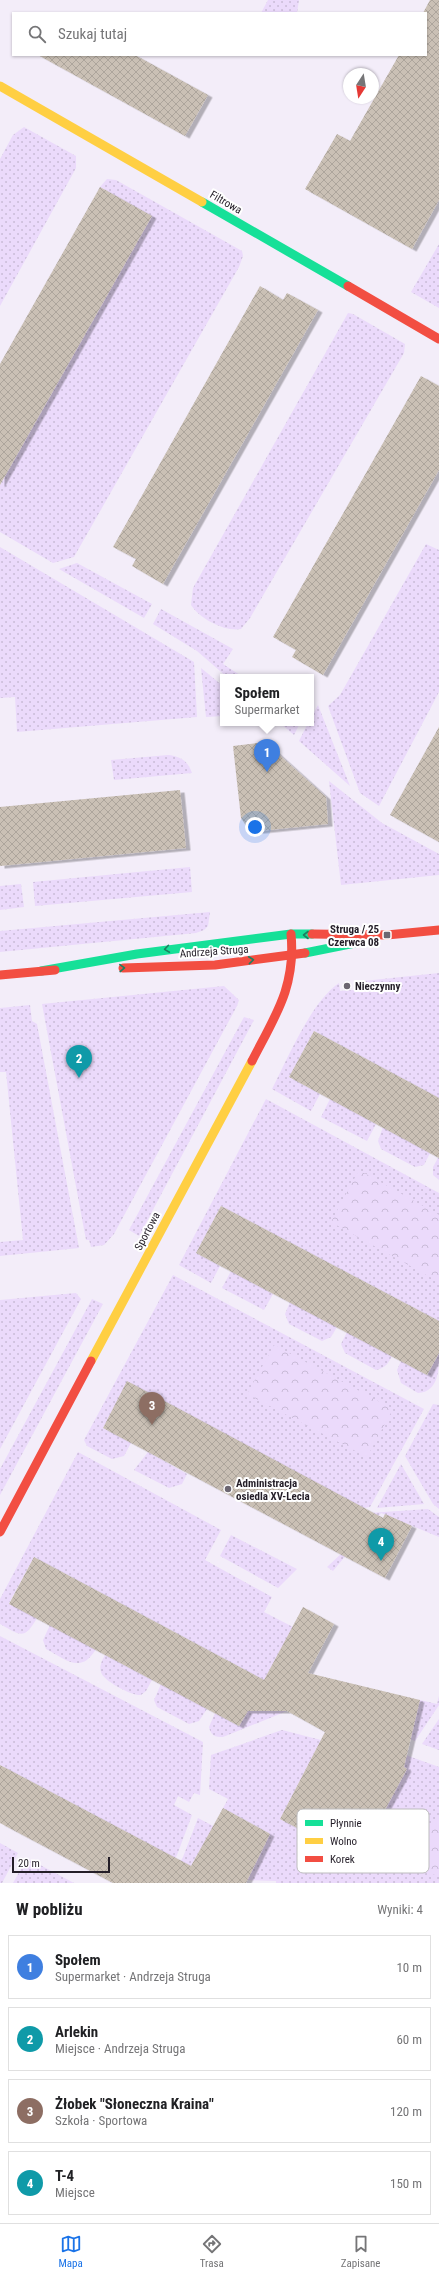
<!DOCTYPE html>
<html lang="pl">
<meta charset="utf-8">
<style>
body{margin:0;font-family:"Roboto Condensed",sans-serif;background:#f6f6f6;color:#202124}
.compass{position:absolute;left:343px;top:68px;width:36px;height:36px;border-radius:50%;background:#fff;box-shadow:0 1px 3px #0004;rotate:192deg}
.scale{position:absolute;left:12px;bottom:10px;width:98px;box-sizing:border-box;padding-left:4px;border:2px solid #241e28;border-top:0;font-size:11px;line-height:14px;white-space:nowrap;color:#241e28;-webkit-text-stroke:3px #fff;paint-order:stroke}
.you{position:absolute;left:255px;top:827px;width:14px;height:14px;margin:-10px;border:3px solid #fff;border-radius:50%;background:#1a73e8;box-shadow:0 0 0 6px #1a73e833}
.badge{display:grid;place-items:center;width:26px;height:26px;border-radius:50%;background:#1a73e8;color:#fff;font-size:13px;font-weight:700}
.pin{position:absolute;translate:-50% -33px;filter:drop-shadow(0 1px 2px #0008)}
.pin::after{content:'';position:absolute;top:21px;width:14px;height:12px;background:inherit;clip-path:polygon(0 0,100% 0,50% 100%)}
.popup{position:absolute;left:220px;top:674px;width:94px;height:52px;box-sizing:border-box;display:grid;place-content:center;border-radius:0px;background:#fff;filter:drop-shadow(0 1px 3px #0005);font-size:13px;white-space:nowrap;color:#757577}
.popup b{font-size:15px;color:#202124}
.popup::after{content:'';position:absolute;left:50%;top:100%;margin-left:-8px;border:8px solid transparent;border-top-color:#fff}
.list{margin:0;padding:0;list-style:none}
h2{display:flex;justify-content:space-between;align-items:center;height:52px;margin:0;padding:0 16px;font-size:17px}
h2 small{font-size:13px;font-weight:400;color:#757577}
.list li{display:grid;grid-template-columns:26px 1fr auto;gap:12px;align-items:center;box-sizing:border-box;height:64px;margin:0 8px 8px;padding:0 8px;border:1px solid #e0e0e0;border-radius:0px}
.list b{display:block;font-size:15px;white-space:nowrap}
.list p{margin:0;font-size:13px;white-space:nowrap;color:#757577}
.list em{font-size:13px;font-style:normal;color:#757577}
.icon{flex:none;width:22px;height:22px;fill:none;stroke:currentColor;stroke-width:2;stroke-linecap:round;stroke-linejoin:round}
.map{position:relative;flex:none;width:439px;height:1883px;overflow:hidden}
.search{position:absolute;background:#fff;box-shadow:0 1px 3px #0004;left:12px;right:12px;top:12px;height:44px;display:flex;align-items:center;gap:10px;box-sizing:border-box;padding:0 14px;border-radius:0px;color:#757577;font-size:15px}
.sheet{height:340px;background:#fff}
nav{display:flex;justify-content:space-around;align-items:center;box-sizing:border-box;height:56px;border-top:1px solid #e0e0e0;background:#fff;font-size:11px;color:#757577}
nav a{display:grid;justify-items:center;gap:2px}
nav .on{color:#1a73e8}
.map>svg:first-child{display:block}
.grass{fill:url(#grass-dots)}
.park{fill:url(#park-crowns)}
.building{fill:url(#building-cross-hatch);filter:url(#shadow)}
.lines{fill:none;stroke-linecap:round;stroke-linejoin:round}
.fast{stroke:#16e098;stroke-width:9}
.slow{stroke:#ffcf43;stroke-width:9}
.jam{stroke:#f24e42;stroke-width:9}
.oneway{stroke:#1d7f60}
.poi-dot{fill:#6c6671;stroke:#fff;stroke-width:1.5}
.labels{text-anchor:middle;stroke-width:4;stroke-linejoin:round;paint-order:stroke}
.street-label{font-size:11px;fill:#241e28;stroke:#fff}
.poi-label{font-size:11px;font-weight:bold;fill:#241e28;stroke:#fff;text-anchor:start}
.key{fill:#fff;stroke:#bdbcbe;stroke-width:1}
.key-label{font-size:11px;fill:#241e28}
</style>
<div class="map">
<svg width="439" height="1883" viewBox="0 0 439 1883">
<defs>
<pattern id="grass-dots" width="8" height="8" patternUnits="userSpaceOnUse"><rect width="8" height="8" fill="#ebdafb"/><path d="M2 2h.1M6 6h.1" fill="none" stroke="#c9bbd7" stroke-width="1.8" stroke-linecap="round"/></pattern>
<pattern id="park-crowns" width="20" height="18" patternUnits="userSpaceOnUse"><rect width="20" height="18" fill="#ebdafb"/><path d="M2 6a3 3 0 1 1 6 0M12 15a3 3 0 1 1 6 0" fill="none" stroke="#c9bbd7"/></pattern>
<pattern id="building-cross-hatch" width="8" height="8" patternUnits="userSpaceOnUse"><rect width="8" height="8" fill="#cac0b5"/><path d="M0 0l8 8M0 8l8-8" fill="none" stroke="#ada59c"/></pattern>
<filter id="shadow"><feDropShadow dx="4.5" dy="2.5" stdDeviation="0" flood-color="#0004"/></filter>
</defs>
<rect width="100%" height="100%" fill="#f3edf9"/>
<g class="grass">
<polygon points="268,0 299,0 297,13 261,13"/>
<polygon points="24,127 76,156 76,168 0,306 0,159 13,135"/>
<polygon points="107,179 116,180 242,251 243,256 239,267 74,557 53,563 0,532 0,485 151,216 100,187"/>
<polygon points="439,244 439,308 411,292"/>
<path d="M 348,313 L 353,314 L 405,344 L 404,353 L 250,618 L 241,629 C 225,632 200,619 191,605 L 193,588 Z"/>
<polygon points="426,544 439,550 439,692 379,806 360,793 328,706 340,695"/>
<polygon points="0,547 194,662 197,717 17,732 15,697 0,698"/>
<polygon points="77,563 152,604 144,618 59,569"/>
<polygon points="161,609 233,649 223,664 243,677 227,677 197,651 153,624"/>
<polygon points="201,668 223,686 223,716 206,717"/>
<polygon points="318,705 350,786 299,741 308,723 311,723 311,718"/>
<polygon points="280,723 300,723 294,735"/>
<path d="M 168,755 C 180,756 188,761 192,773 L 114,780 L 111,760 Z"/>
<polygon points="329,781 382,823 439,854 439,875 341,885"/>
<polygon points="190,867 192,892 35,906 33,882"/>
<polygon points="21,884 24,907 0,910 0,886"/>
<polygon points="210,912 208,926 204,930 196,933 0,952 0,931"/>
<path d="M 439,973 L 439,1098 L 314,1031 L 289,1077 L 320,1094 L 311,1111 L 272,1089 C 288,1058 311,1002 339,983 L 340,991 L 354,990 L 354,982 Z"/>
<polygon points="224,986 239,1000 237,1006 114,1234 104,1245 91,1247 89,1240 86,1240 42,1004"/>
<polygon points="30,1005 32,1021 37,1024 79,1248 0,1256 0,1242 23,1240 6,1072 0,1072 0,1008"/>
<polygon points="244,1017 254,1020 139,1236 129,1230"/>
<polygon points="266,1099 439,1193 439,1321 221,1206 196,1253 220,1266 211,1283 179,1265"/>
<polygon points="330,1099 376,1124 367,1141 321,1117"/>
<polygon points="383,1127 430,1153 424,1165 415,1167 381,1149 378,1141"/>
<polygon points="438,1158 439,1158 439,1180 433,1175 433,1167"/>
<polygon points="231,1271 273,1294 264,1310 222,1288"/>
<polygon points="173,1275 424,1409 370,1507 364,1508 336,1550 333,1551 358,1505 127,1382 103,1428 131,1443 124,1456 112,1459 87,1446 84,1440"/>
<polygon points="76,1293 81,1299 0,1449 0,1300"/>
<polygon points="92,1299 103,1304 0,1495 0,1469"/>
<polygon points="290,1302 337,1327 331,1337 322,1341 289,1324 285,1314"/>
<path d="M 347,1332 L 392,1356 C 388,1364 385,1368 376,1370 L 345,1353 L 341,1344 Z"/>
<path d="M 439,1353 C 439,1369 439,1392 418,1393 L 401,1383 L 397,1370 L 401,1361 L 427,1375 Z"/>
<polygon points="433,1404 439,1405 439,1509 433,1504 405,1456"/>
<path d="M 78,1452 L 221,1530 L 205,1560 L 272,1597 L 264,1612 L 293,1627 L 264,1680 L 34,1557 L 9,1603 L 37,1618 C 24,1641 20,1635 0,1624 L 0,1599 Z"/>
<polygon points="148,1452 187,1474 182,1484 169,1488 134,1470"/>
<polygon points="401,1464 424,1504 377,1508"/>
<polygon points="428,1509 439,1517 439,1537 381,1513 333,1571 327,1567 342,1553 369,1513"/>
<polygon points="231,1535 297,1569 278,1588 220,1556"/>
<path d="M 50,1625 L 96,1649 C 81,1675 65,1659 46,1649 L 43,1640 Z"/>
<polygon points="0,1636 203,1742 200,1795 194,1793 189,1802 178,1796 174,1805 192,1815 177,1855 161,1883 170,1855 0,1765"/>
<path d="M 105,1655 L 152,1680 L 146,1691 L 141,1695 C 132,1696 103,1681 101,1672 C 99,1666 102,1660 105,1655 Z"/>
<polygon points="161,1684 207,1709 199,1721 189,1724 157,1707 154,1700"/>
<path d="M 256,1695 L 287,1711 L 223,1737 C 215,1737 211,1736 209,1727 L 215,1713 L 239,1726 Z"/>
<polygon points="439,1696 439,1705 415,1741 377,1727 420,1700 437,1704"/>
<polygon points="439,1719 439,1750 422,1744"/>
<polygon points="282,1730 321,1740 280,1819 316,1838 375,1744 439,1767 439,1883 276,1883 276,1881 244,1880 197,1855 181,1883 169,1883 183,1857 198,1818 261,1851 269,1833 223,1808 228,1799 209,1789 211,1755"/>
<polygon points="0,1843 18,1853 2,1883 0,1883"/>
<polygon points="27,1858 74,1883 13,1883"/>
</g>
<g class="park">
<polygon points="359,1170 439,1215 439,1282 331,1222"/>
<polygon points="274,1345 393,1409 367,1457 247,1394"/>
<polygon points="439,1819 439,1876 412,1869 429,1825"/>
</g>
<g class="building">
<polygon points="430,0 439,0 439,200 412,249 305,189 337,134 350,141 399,55 426,55 426,13 423,13"/>
<polygon points="38,55 135,55 208,95 185,136"/>
<polygon points="100,187 152,216 0,485 0,364"/>
<polygon points="260,286 283,300 287,293 318,310 163,584 132,566 136,559 113,547"/>
<polygon points="421,376 439,386 439,470 323,675 292,657 296,650 273,637"/>
<polygon points="439,727 439,842 390,815"/>
<polygon points="265,742 326,797 328,824 259,831 248,829 241,818 233,746"/>
<polygon points="180,790 186,848 0,866 0,807"/>
<polygon points="314,1031 439,1098 439,1158 289,1077"/>
<polygon points="221,1206 439,1321 439,1353 427,1375 196,1253"/>
<polygon points="127,1381 383,1518 385,1514 412,1526 385,1578 103,1428"/>
<polygon points="34,1557 264,1680 303,1607 334,1624 308,1673 420,1700 404,1767 407,1769 364,1849 322,1827 316,1838 280,1819 325,1732 287,1711 248,1711 239,1726 9,1604"/>
<polygon points="0,1765 191,1866 223,1808 270,1834 246,1883 113,1883 0,1823"/>
</g>
<g class="lines">
<g class="fast">
<polyline points="202,202 348,286"/>
<polyline points="305,953 355,943"/>
<polyline points="41,971 137,954 291,934 312,934"/>
</g>
<g class="slow">
<polyline points="0,86 202,202"/>
<polyline points="91,1361 252,1061"/>
</g>
<g class="jam">
<polyline points="348,286 439,339"/>
<polyline points="312,934 387,935 439,930"/>
<polyline points="123,968 215,965 305,953"/>
<polyline points="0,975 55,970"/>
<path d="M 252,1061 C 275,1016 296,987 291,934"/>
<polyline points="0,1532 91,1361"/>
</g>
</g>
<defs><path id="oneway-chevron" d="M-2-3.5L2.5 0L-2 3.5" fill="none" stroke-width="1.6" stroke-linecap="round" stroke-linejoin="round"/></defs>
<g class="oneway">
<use href="#oneway-chevron" transform="translate(306 935) rotate(-180)"/>
<use href="#oneway-chevron" transform="translate(167 949) rotate(172)"/>
<use href="#oneway-chevron" transform="translate(251 960) rotate(-6)"/>
<use href="#oneway-chevron" transform="translate(122 968) rotate(-2)"/>
</g>
<g class="poi-dot">
<rect x="383" y="931" width="8" height="8" rx="2"/>
<circle cx="347" cy="986" r="4"/>
<circle cx="228" cy="1489" r="4"/>
</g>
<g class="labels">
<g class="street-label">
<text transform="translate(226 202) rotate(30)" y="4">Filtrowa</text>
<text transform="translate(214 951) rotate(-4)" y="4">Andrzeja Struga</text>
<text transform="translate(147 1231) rotate(-62)" y="4">Sportowa</text>
</g>
<g class="poi-label">
<text x="379" y="933" text-anchor="end">Struga / 25<tspan x="379" dy="13">Czerwca 08</tspan></text>
<text x="355" y="990">Nieczynny</text>
<text x="236" y="1487">Administracja<tspan x="236" dy="13">osiedla XV-Lecia</tspan></text>
</g>
</g>
<rect x="297" y="1809" width="132" height="64" rx="6" class="key"/>
<rect x="305" y="1820" width="18" height="6" fill="#16e098"/>
<rect x="305" y="1838" width="18" height="6" fill="#ffcf43"/>
<rect x="305" y="1856" width="18" height="6" fill="#f24e42"/>
<g class="key-label">
<text x="330" y="1827">Płynnie</text>
<text x="330" y="1845">Wolno</text>
<text x="330" y="1863">Korek</text>
</g>
</svg>
<svg class="compass" viewBox="-18 -18 36 36"><path d="M0-13l5 13h-10z" fill="#e53935"/><path d="M0 13l5-13h-10z" fill="#757577"/></svg>
<div class="scale">20 m</div>
<div class="you"></div>
<div class="pin badge" style="left:267px;top:772px;background:#3f7fe0">1</div>
<div class="popup"><b>Społem</b>Supermarket</div>
<div class="pin badge" style="left:79px;top:1078px;background:#0f9aa8">2</div>
<div class="pin badge" style="left:152px;top:1425px;background:#8d6e63">3</div>
<div class="pin badge" style="left:381px;top:1561px;background:#0f9aa8">4</div>
<div class="search"><svg class="icon" aria-label="search" viewBox="0 0 24 24"><circle cx="10" cy="10" r="6"/><path d="M15 15l6 6"/></svg>Szukaj tutaj</div>
</div>
<section class="sheet">
<h2>W pobliżu<small>Wyniki: 4</small></h2>
<ul class="list">
<li><span class="badge" style="background:#3f7fe0">1</span><div><b>Społem</b><p>Supermarket · Andrzeja Struga</p></div><em>10 m</em></li>
<li><span class="badge" style="background:#0f9aa8">2</span><div><b>Arlekin</b><p>Miejsce · Andrzeja Struga</p></div><em>60 m</em></li>
<li><span class="badge" style="background:#8d6e63">3</span><div><b>Żłobek &quot;Słoneczna Kraina&quot;</b><p>Szkoła · Sportowa</p></div><em>120 m</em></li>
<li><span class="badge" style="background:#0f9aa8">4</span><div><b>T-4</b><p>Miejsce</p></div><em>150 m</em></li>
</ul>
</section>
<nav>
<a class="on"><svg class="icon" aria-label="map" viewBox="0 0 24 24"><path d="M3 6l6-2 6 2 6-2v14l-6 2-6-2-6 2zM9 4v14M15 6v14"/></svg>Mapa</a>
<a><svg class="icon" aria-label="directions" viewBox="0 0 24 24"><path d="M12 3l9 9-9 9-9-9zM9 14v-3h6M13 9l2 2-2 2"/></svg>Trasa</a>
<a><svg class="icon" aria-label="saved" viewBox="0 0 24 24"><path d="M7 4h10v16l-5-4-5 4z"/></svg>Zapisane</a>
</nav>
